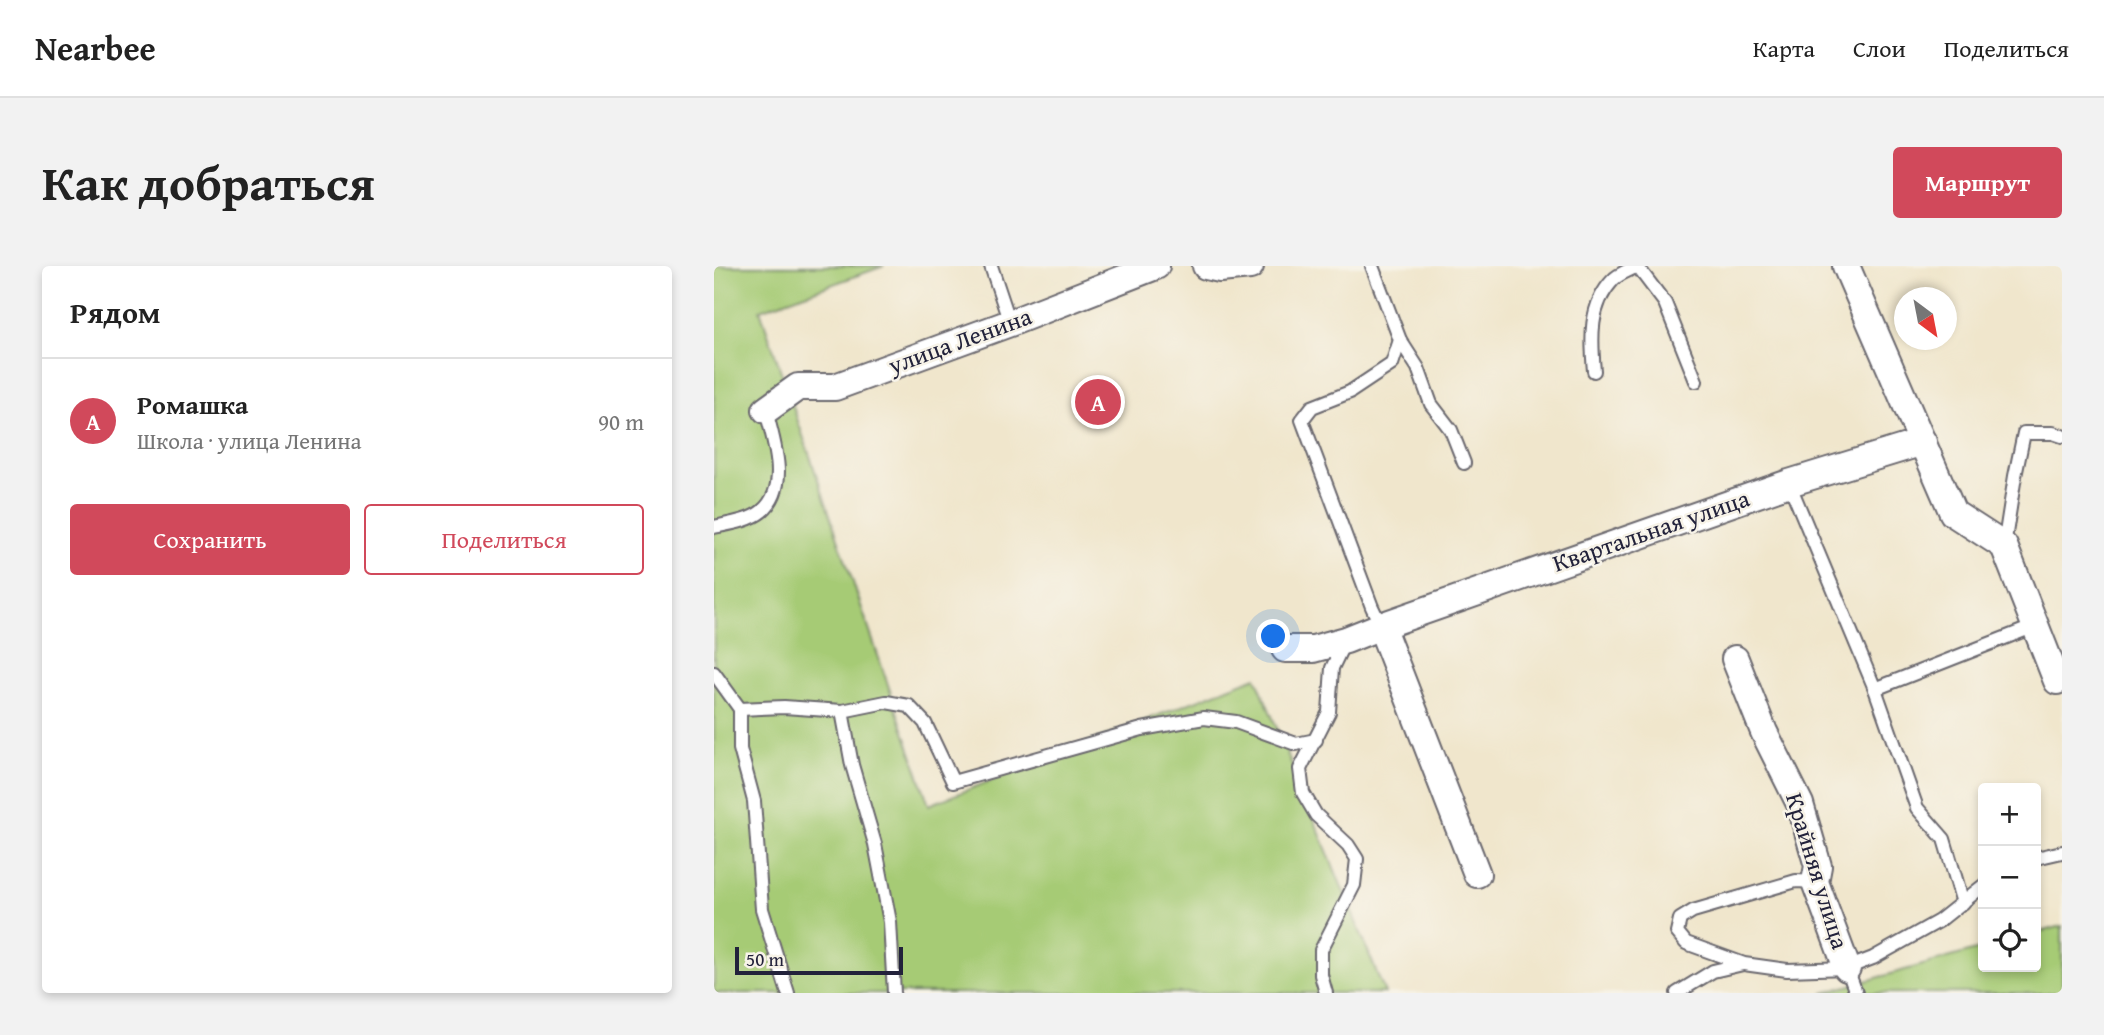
<!DOCTYPE html>
<html lang="ru">
<meta charset="utf-8">
<style>
body{margin:0;font-family:"Gentium Book Plus",serif;background:#f2f2f2;color:#222}
.controls{position:absolute;right:21px;bottom:21px;display:grid;overflow:hidden;border-radius:7px;box-shadow:0 4px 10px #0003}
.controls button{width:63px;height:63px;display:grid;place-items:center;padding:0;border:0;border-bottom:2px solid #e0e0e0;background:#fff;color:#222;font:35px sans-serif}
.compass{position:absolute;left:1180px;top:21px;width:63px;height:63px;border-radius:50%;background:#fff;box-shadow:0 4px 10px #0003;rotate:148deg}
.scale{position:absolute;left:21px;bottom:18px;width:168px;box-sizing:border-box;padding-left:7px;border:4px solid #22223b;border-top:0;font-size:19px;line-height:24px;white-space:nowrap;color:#22223b;-webkit-text-stroke:5px #f7f3e8;paint-order:stroke}
.you{position:absolute;left:560px;top:371px;width:24px;height:24px;margin:-18px;border:5px solid #fff;border-radius:50%;background:#1a73e8;box-shadow:0 0 0 10px #1a73e833}
.badge{display:grid;place-items:center;width:46px;height:46px;border-radius:50%;background:#d1495b;color:#fff;font-size:23px;font-weight:700}
.pin{position:absolute;translate:-50% -50%;border:4px solid #fff;box-shadow:0 2px 7px #0006}
.list{margin:0;padding:0;list-style:none}
h2{display:flex;justify-content:space-between;align-items:center;height:91px;margin:0;padding:0 28px;font-size:30px}
h2 small{font-size:23px;font-weight:400;color:#767676}
.list li{display:grid;grid-template-columns:46px 1fr auto;gap:21px;align-items:center;box-sizing:border-box;height:126px;padding:0 28px;border-top:2px solid #e0e0e0}
.list b{display:block;font-size:26px;white-space:nowrap}
.list p{margin:0;font-size:23px;white-space:nowrap;color:#767676}
.list em{font-size:23px;font-style:normal;color:#767676}
.actions{display:flex;gap:14px;padding:21px 28px}
.actions a{flex:1;padding:16px 0;border:2px solid #d1495b;border-radius:7px;text-align:center;font-size:24px;color:#d1495b}
.actions .main{background:#d1495b;color:#fff}
.icon{flex:none;width:38px;height:38px;fill:none;stroke:currentColor;stroke-width:2;stroke-linecap:round;stroke-linejoin:round}
.map{position:relative;flex:none;width:1348px;height:727px;overflow:hidden;border-radius:7px}
header{display:flex;align-items:center;gap:42px;box-sizing:border-box;height:98px;padding:0 35px;background:#fff;border-bottom:2px solid #e0e0e0}
header strong{font-size:33px}
nav{display:flex;gap:38px;margin-inline-start:auto;font-size:24px}
.intro{display:flex;align-items:center;justify-content:space-between;box-sizing:border-box;height:168px;padding:0 42px}
h1{margin:0;font-size:49px}
.button{padding:18px 32px;border-radius:7px;background:#d1495b;color:#fff;font-size:24px;font-weight:700}
main{display:flex;gap:42px;padding:0 42px}
aside{flex:1;background:#fff;border-radius:7px;box-shadow:0 4px 10px #0003}
.map>svg:first-child{display:block}
.green{fill:#a6cb75;stroke:#647658;stroke-width:2}
.lines{fill:none;stroke-linecap:round;stroke-linejoin:round}
.lane-casing{stroke:#6a676e;stroke-width:16}
.street-casing{stroke:#6a676e;stroke-width:30}
.lane{stroke:#fff;stroke-width:12}
.street{stroke:#fff;stroke-width:26}
.labels{text-anchor:middle;stroke-width:5;stroke-linejoin:round;paint-order:stroke}
.street-label{font-size:24px;fill:#22223b;stroke:#f7f3e8}
</style>
<header>
<strong>Nearbee</strong>
<nav><a>Карта</a><a>Слои</a><a>Поделиться</a></nav>
</header>
<div class="intro"><h1>Как добраться</h1><a class="button">Маршрут</a></div>
<main>
<aside>
<h2>Рядом<small></small></h2>
<ul class="list">
<li><span class="badge">A</span><div><b>Ромашка</b><p>Школа · улица Ленина</p></div><em>90 m</em></li>
</ul>
<div class="actions"><a class="main">Сохранить</a><a>Поделиться</a></div>
</aside>
<div class="map">
<svg width="1348" height="727" viewBox="0 0 1348 727">
<rect width="100%" height="100%" fill="#f7f3e8"/>
<filter id="ink" filterUnits="userSpaceOnUse"><feTurbulence type="fractalNoise" baseFrequency=".0143" numOctaves="2"/><feDisplacementMap in="SourceGraphic" scale="14" xChannelSelector="R" yChannelSelector="G"/><feConvolveMatrix kernelMatrix="1 2 1 2 8 2 1 2 1" color-interpolation-filters="sRGB"/></filter>
<filter id="wash" filterUnits="userSpaceOnUse"><feTurbulence type="fractalNoise" baseFrequency=".00686" numOctaves="4" result="noise"/><feDisplacementMap in="SourceGraphic" scale="28" xChannelSelector="R" yChannelSelector="G"/><feGaussianBlur stdDeviation="1.57" result="paint"/><feColorMatrix in="noise" values="0 0 0 0 0 0 0 0 0 0 0 0 0 0 0 0 0 1.4 0 .05"/><feComposite in="paint" operator="in"/></filter>
<g filter="url(#wash)">
<rect width="100%" height="100%" fill="#f0e6cc"/>
<g class="green">
<polygon points="0,0 170,0 46,44 215,539 542,411 671,727 0,727"/>
<polygon points="1348,660 1348,727 1109,727 1269,682 1269,701 1322,701 1322,667"/>
</g>
</g>
<g filter="url(#ink)">
<g class="lines">
<defs>
<g id="lane">
<polyline points="277,0 296,57"/>
<polyline points="658,0 686,74 704,102 717,138 737,164 750,197"/>
<polyline points="923,0 951,37 982,115"/>
<path d="M 880,105 C 877,73 875,39 899,14 C 904,8 916,4 923,0"/>
<polyline points="1075,217 1161,423 1203,542 1230,573 1249,637"/>
<path d="M 0,261 C 14,258 36,255 48,245 C 77,220 59,175 52,144"/>
<polyline points="1290,280 1301,210 1310,167 1339,167 1348,170"/>
<polyline points="667,360 658,341 588,154 598,141 636,126 678,98 686,74"/>
<polyline points="0,407 26,443 26,483 40,535 48,643 74,727"/>
<polyline points="1161,423 1321,360"/>
<polyline points="26,443 70,441 128,445 172,436 195,440 211,457 239,516 428,463 490,452 522,456 582,478 602,474"/>
<polyline points="128,445 138,499 161,578 176,656 180,727"/>
<polyline points="1322,592 1348,586"/>
<polyline points="1101,616 1082,615 979,645 966,653 963,666 972,677 1030,698 1073,704 1133,702 1159,692 1225,655 1269,620"/>
<polyline points="1133,702 1142,727"/>
<polyline points="612,727 607,709 607,684 640,619 643,593 634,579 602,549 589,527 586,503 615,446 618,402 630,377"/>
<polyline points="963,727 999,705 1029,698"/>
</g>
<g id="street">
<polyline points="492,0 506,3 536,0"/>
<polyline points="1132,0 1239,247 1290,280 1343,415"/>
<polyline points="52,144 84,121 121,121 296,57 442,0"/>
<polyline points="667,360 763,608"/>
<polyline points="571,383 599,383 632,374 667,360 1075,217 1209,176"/>
<polyline points="1021,393 1050,466 1086,538 1104,600 1101,616 1133,702"/>
</g>
</defs>
<use href="#lane" class="lane-casing"/>
<use href="#street" class="street-casing"/>
<use href="#lane" class="lane"/>
<use href="#street" class="street"/>
</g>
</g>
<g class="labels">
<g class="street-label">
<text transform="translate(246 75) rotate(-20)" y="8">улица Ленина</text>
<text transform="translate(937 265) rotate(-19)" y="8">Квартальная улица</text>
<text transform="translate(1103 605) rotate(73)" y="8">Крайняя улица</text>
</g>
</g>
</svg>
<div class="controls">
<button>+</button>
<button>−</button>
<button><svg class="icon" aria-label="locate" viewBox="0 0 24 24"><circle cx="12" cy="12" r="6"/><path d="M12 2v4M12 18v4M2 12h4M18 12h4"/></svg></button>
</div>
<svg class="compass" viewBox="-18 -18 36 36"><path d="M0-13l5 13h-10z" fill="#e53935"/><path d="M0 13l5-13h-10z" fill="#767676"/></svg>
<div class="scale">50 m</div>
<div class="you"></div>
<div class="pin badge" style="left:384px;top:136px">A</div>
</div>
</main>
